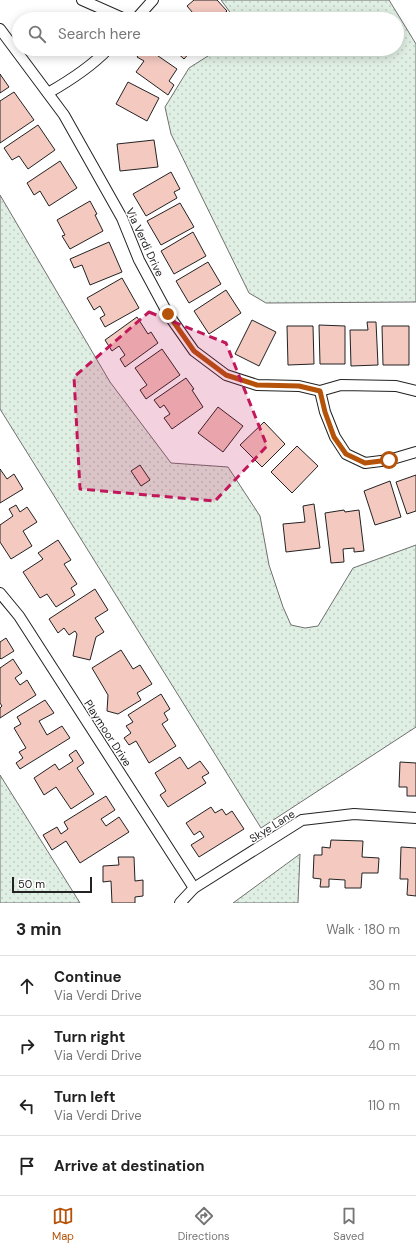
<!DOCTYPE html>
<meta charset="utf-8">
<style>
body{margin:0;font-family:"DM Sans",sans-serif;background:#f2f2f2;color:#222}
.scale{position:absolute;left:12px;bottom:10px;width:80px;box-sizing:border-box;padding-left:4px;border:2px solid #222;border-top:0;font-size:11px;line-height:14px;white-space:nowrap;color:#222;-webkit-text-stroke:3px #fff;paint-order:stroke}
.stop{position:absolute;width:12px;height:12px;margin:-9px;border:3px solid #b45309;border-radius:50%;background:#fff}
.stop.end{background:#b45309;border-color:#fff;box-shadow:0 1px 4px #0008}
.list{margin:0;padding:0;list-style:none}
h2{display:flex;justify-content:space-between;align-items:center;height:52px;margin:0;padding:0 16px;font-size:17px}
h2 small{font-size:13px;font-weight:400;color:#767676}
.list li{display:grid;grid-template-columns:26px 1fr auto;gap:12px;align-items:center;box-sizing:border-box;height:60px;padding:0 16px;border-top:1px solid #e0e0e0}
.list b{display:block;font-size:15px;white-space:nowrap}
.list p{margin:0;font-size:13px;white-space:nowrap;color:#767676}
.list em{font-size:13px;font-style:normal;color:#767676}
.icon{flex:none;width:22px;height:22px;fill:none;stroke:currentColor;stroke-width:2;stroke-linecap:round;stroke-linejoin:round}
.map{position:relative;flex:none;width:416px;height:903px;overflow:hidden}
.search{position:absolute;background:#fff;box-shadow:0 2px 10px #0003;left:12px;right:12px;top:12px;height:44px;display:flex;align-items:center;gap:10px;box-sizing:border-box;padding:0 14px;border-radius:22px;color:#767676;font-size:15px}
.sheet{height:292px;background:#fff}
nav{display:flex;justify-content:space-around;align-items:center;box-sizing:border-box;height:56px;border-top:1px solid #e0e0e0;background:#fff;font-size:11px;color:#767676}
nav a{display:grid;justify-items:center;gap:2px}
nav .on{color:#b45309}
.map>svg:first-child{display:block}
.grass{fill:url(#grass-dots);stroke:#6f6f6f}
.building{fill:#f3c9c0;stroke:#222}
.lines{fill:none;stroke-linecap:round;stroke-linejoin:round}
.street-casing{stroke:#222;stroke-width:12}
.street{stroke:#fff;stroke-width:10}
.route{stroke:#b45309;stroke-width:5}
.marked{fill:#c2185b;fill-opacity:0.2;stroke:#c2185b;stroke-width:3;stroke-dasharray:8 5;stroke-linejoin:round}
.labels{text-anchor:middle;stroke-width:3;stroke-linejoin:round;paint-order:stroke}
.street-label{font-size:11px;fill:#222;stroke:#fff}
</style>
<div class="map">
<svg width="416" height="903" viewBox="0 0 416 903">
<defs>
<pattern id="grass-dots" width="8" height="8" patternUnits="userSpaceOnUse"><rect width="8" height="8" fill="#e0efe3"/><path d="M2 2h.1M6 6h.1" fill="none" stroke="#c0cdc2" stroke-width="1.8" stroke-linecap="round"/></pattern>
</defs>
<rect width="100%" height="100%" fill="#fff"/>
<g class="grass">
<polygon points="221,0 389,0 416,44 416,302 266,303 249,293 171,134 165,107 189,68 219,49 397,49 397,19 235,19"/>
<polygon points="0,195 110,382 171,463 228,467 260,516 269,565 283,607 291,625 305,628 318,626 353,568 416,545 416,727 261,828 0,409"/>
<polygon points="0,775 80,903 0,903"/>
<polygon points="300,854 298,903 233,903"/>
</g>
<g class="building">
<polygon points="194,0 217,0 227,11 218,19 198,19 187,6"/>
<polygon points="143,49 148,49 177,69 169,81 174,85 168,95 136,72 144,61 137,57"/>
<polygon points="173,49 193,49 184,59"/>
<polygon points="0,74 9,87 0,93"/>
<polygon points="128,82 159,98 147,121 116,104"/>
<polygon points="14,92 34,120 0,143 0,101"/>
<polygon points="38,125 55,150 28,169 19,156 12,160 4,148"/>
<polygon points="154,140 158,167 120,171 117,144"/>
<polygon points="60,161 77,188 49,206 40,191 34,195 27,183"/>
<polygon points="171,172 180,189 174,192 177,198 146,216 133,194"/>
<polygon points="90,201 97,214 95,215 103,231 70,249 62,236 65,235 57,220"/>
<polygon points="180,203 194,227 161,245 147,221"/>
<polygon points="193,232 206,256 174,274 161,251"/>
<polygon points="109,242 122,272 90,285 82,265 74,268 70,259"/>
<polygon points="208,262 221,284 189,303 176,281"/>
<polygon points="122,278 139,308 105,327 100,318 105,315 100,306 94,310 87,298"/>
<polygon points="226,290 241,313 209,334 194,311"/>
<polygon points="137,317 148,334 151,332 158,343 125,367 120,359 125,355 119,346 112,351 105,340"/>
<polygon points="252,320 276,332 259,366 235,354"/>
<polygon points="367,322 376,322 378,365 351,366 350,330 368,330"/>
<polygon points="319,325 345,326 345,364 320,364"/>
<polygon points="287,326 313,326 314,364 288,365"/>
<polygon points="382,326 409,326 409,365 383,365"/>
<polygon points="162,349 180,375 146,399 140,390 147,385 135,368"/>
<polygon points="186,378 194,389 192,390 203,407 172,429 164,418 170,414 164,405 160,408 154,400"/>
<polygon points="218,407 243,426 223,452 198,433"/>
<polygon points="264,422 285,444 262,467 240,445"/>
<polygon points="297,446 318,466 292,493 271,472"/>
<polygon points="140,465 150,480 141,486 131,471"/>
<polygon points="0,469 7,479 14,474 23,489 0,503"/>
<polygon points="416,475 416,511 407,514 396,482"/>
<polygon points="390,481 401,517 375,525 364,491"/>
<polygon points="314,504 320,548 286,552 283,524 305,522 303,506"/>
<polygon points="16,505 20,512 27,507 37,522 23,531 32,546 11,559 0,542 0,525 13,516 9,509"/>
<polygon points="344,510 345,512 359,510 364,551 354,552 354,548 343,549 344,562 331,563 325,513"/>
<polygon points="58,540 71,560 64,564 77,584 71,588 75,595 56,607 47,594 40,598 23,572 43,559 38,553"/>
<polygon points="95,589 108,610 95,618 104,632 96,637 90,660 73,656 77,634 75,631 69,635 64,628 58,633 49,619"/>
<polygon points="6,638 14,651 1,659 0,658 0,642"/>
<polygon points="121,650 133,669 140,665 152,684 137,693 141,700 118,714 107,711 108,695 92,668"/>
<polygon points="13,659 22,673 15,678 20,685 27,680 36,695 0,718 0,708 2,706 0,703 0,668"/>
<polygon points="161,694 170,709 164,713 168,720 162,724 176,746 149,763 136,741 129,745 124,738 131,733 126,726 133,722 128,715"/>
<polygon points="45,700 54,713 39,721 47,735 62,726 70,738 20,769 16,763 23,758 19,752 26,748 14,728 21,724 17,717"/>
<polygon points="76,750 84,763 77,768 94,794 71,809 56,787 44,795 34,778 55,764 59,770 73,761 69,755"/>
<polygon points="180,757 188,769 200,761 209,773 202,777 206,783 168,807 160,795 166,791 155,773"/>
<polygon points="400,762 416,763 416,796 407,796 407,787 399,787"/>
<polygon points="106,796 115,810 101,819 106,826 119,817 129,832 80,863 66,841 52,850 43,835 57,827 61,834 68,829 64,822"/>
<polygon points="211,807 215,813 222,809 226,815 232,811 244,829 199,857 191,845 204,837 200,831 194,835 186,823"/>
<polygon points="331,840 363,841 362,857 379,858 378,873 362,873 361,888 345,888 345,880 329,879 329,887 320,887 321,879 313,878 314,855 322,855 322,847 330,848"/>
<polygon points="401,847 416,848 416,896 407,895 408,879 400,879"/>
<polygon points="118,857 134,857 135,881 143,880 143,896 135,897 135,903 112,903 111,881 103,882 103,866 119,865"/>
</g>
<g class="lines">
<defs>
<g id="street">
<polyline points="82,0 125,19"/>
<polyline points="136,19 153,0"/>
<polyline points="0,29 64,115 122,218 139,260 168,314 194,351 226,375 257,385 299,386 320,391 341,385 396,386 416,391"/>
<path d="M 48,93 C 69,81 91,67 108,49"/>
<polyline points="320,391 325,412 335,437 346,454 365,463 389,460 416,452"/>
<polyline points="0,593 19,616 194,888"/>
<polyline points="180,903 194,888 302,820 354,814 416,818"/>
</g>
</defs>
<use href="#street" class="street-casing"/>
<use href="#street" class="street"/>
</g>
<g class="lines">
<polyline class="route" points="168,314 194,351 226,375 257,385 299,386 320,391 325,412 334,437 346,454 365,463 389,460"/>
</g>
<path class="marked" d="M 149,312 L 226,343 L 267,446 L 215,501 L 80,489 L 74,377 Z"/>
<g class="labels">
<g class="street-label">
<text transform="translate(145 242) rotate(65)" y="4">Via Verdi Drive</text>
<text transform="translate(108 733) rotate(57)" y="4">Playmoor Drive</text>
<text transform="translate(272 826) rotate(-32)" y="4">Skye Lane</text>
</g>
</g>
</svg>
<div class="scale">50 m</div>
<div class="stop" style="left:389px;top:460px"></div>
<div class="stop end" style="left:168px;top:314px"></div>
<div class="search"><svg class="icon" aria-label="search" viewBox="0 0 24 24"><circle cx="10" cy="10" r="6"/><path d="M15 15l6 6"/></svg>Search here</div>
</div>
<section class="sheet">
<h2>3 min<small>Walk · 180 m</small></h2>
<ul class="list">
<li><svg class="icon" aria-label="ahead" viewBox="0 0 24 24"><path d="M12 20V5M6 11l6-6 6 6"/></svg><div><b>Continue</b><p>Via Verdi Drive</p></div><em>30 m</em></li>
<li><svg class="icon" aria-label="right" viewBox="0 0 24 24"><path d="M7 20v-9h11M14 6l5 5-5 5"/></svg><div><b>Turn right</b><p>Via Verdi Drive</p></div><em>40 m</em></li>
<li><svg class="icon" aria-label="left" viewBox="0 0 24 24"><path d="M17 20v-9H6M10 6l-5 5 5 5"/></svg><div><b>Turn left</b><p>Via Verdi Drive</p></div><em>110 m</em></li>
<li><svg class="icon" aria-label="arrive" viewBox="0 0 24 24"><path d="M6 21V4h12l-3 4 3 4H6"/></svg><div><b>Arrive at destination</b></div></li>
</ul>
</section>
<nav>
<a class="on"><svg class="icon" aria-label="map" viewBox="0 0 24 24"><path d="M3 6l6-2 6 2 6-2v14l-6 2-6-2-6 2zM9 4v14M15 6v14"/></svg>Map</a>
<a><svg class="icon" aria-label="directions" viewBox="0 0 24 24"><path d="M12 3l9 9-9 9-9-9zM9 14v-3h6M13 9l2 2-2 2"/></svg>Directions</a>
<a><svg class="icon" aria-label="saved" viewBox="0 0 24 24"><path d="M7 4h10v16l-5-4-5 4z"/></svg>Saved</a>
</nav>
